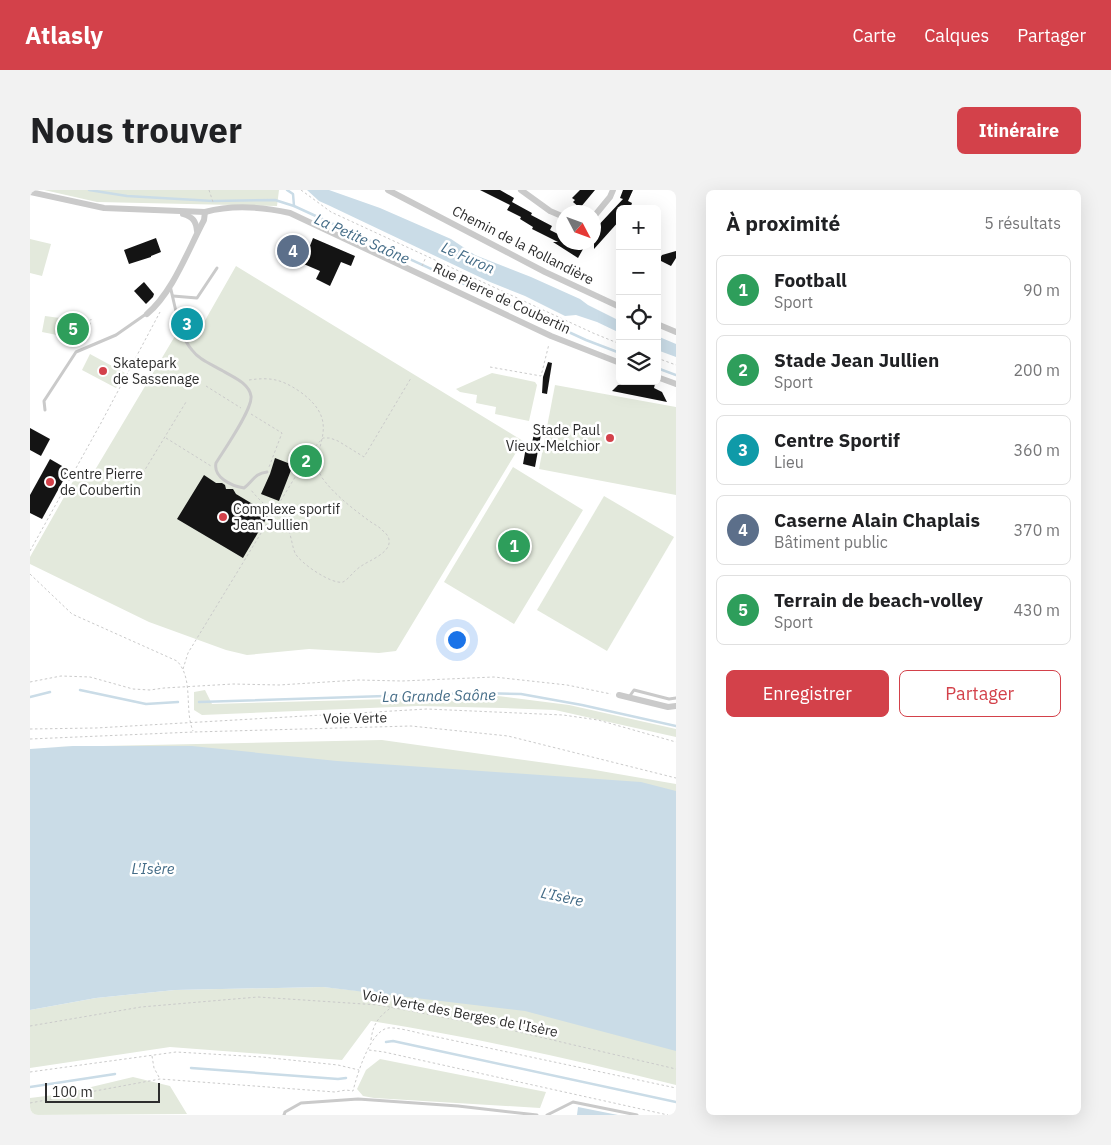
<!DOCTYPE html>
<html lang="fr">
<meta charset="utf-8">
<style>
body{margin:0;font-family:"IBM Plex Sans",sans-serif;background:#f2f2f2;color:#202124}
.controls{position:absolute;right:15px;top:15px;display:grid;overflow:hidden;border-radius:8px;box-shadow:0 5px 20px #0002}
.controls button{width:45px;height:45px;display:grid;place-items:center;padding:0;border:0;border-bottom:1px solid #e0e0e0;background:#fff;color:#202124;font:25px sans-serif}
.compass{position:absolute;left:526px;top:15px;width:45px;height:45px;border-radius:50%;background:#fff;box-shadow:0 5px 20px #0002;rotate:131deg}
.scale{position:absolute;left:15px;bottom:12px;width:115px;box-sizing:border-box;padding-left:5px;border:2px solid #2d2d2d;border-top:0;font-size:14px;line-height:18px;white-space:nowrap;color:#2d2d2d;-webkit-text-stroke:4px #fff;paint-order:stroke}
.you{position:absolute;left:426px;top:449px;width:18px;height:18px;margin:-12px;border:4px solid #fff;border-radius:50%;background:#1a73e8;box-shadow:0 0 0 8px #1a73e833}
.badge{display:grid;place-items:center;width:32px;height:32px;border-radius:50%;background:#d3414a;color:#fff;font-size:16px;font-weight:700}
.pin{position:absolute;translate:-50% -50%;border:2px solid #fff;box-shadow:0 1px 5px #0006}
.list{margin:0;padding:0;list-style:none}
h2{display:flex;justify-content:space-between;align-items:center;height:65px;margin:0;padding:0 20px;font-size:21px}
h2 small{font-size:16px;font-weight:400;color:#757577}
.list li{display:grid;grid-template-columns:32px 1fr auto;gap:15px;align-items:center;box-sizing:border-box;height:70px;margin:0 10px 10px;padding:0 10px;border:1px solid #e0e0e0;border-radius:8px}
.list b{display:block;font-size:19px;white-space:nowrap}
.list p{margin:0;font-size:16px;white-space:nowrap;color:#757577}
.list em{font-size:16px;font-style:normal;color:#757577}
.actions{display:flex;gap:10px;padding:15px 20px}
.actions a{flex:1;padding:11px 0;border:1px solid #d3414a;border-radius:8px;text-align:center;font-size:18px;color:#d3414a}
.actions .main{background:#d3414a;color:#fff}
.icon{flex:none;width:28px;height:28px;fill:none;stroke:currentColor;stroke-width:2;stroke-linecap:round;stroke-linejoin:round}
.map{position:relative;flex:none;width:646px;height:925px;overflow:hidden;border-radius:8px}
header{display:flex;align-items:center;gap:30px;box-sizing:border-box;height:70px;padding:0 25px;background:#d3414a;color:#fff}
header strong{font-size:24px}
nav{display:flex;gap:28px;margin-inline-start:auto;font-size:18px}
.intro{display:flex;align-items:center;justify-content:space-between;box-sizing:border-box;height:120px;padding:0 30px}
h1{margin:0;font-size:35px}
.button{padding:12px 22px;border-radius:8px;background:#d3414a;color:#fff;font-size:18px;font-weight:700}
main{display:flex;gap:30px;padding:0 30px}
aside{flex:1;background:#fff;border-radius:8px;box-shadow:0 5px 20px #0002}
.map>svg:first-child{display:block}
.green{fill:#e3e9dc}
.water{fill:#cadce7}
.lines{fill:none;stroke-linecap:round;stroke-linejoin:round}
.stream{stroke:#cadce7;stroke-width:2.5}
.building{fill:#141414}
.path{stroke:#cacaca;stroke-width:1;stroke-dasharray:2.5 2.5;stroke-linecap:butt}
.service{stroke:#cacaca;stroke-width:3}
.minor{stroke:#cacaca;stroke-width:6}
.poi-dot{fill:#d3414a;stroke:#fff;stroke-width:2}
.labels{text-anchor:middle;stroke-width:5;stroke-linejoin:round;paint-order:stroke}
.street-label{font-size:14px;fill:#2d2d2d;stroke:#fff}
.poi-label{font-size:14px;fill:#2d2d2d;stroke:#fff;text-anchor:start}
.water-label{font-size:15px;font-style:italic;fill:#446c87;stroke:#fff}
</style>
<header>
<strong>Atlasly</strong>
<nav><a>Carte</a><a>Calques</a><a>Partager</a></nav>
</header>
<div class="intro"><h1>Nous trouver</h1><a class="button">Itinéraire</a></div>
<main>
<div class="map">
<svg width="646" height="925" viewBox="0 0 646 925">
<rect width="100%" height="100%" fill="#fff"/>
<g class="green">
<polygon points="14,0 249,0 247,16 67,12"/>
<polygon points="0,49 21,54 12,86 0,83"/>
<polygon points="206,76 493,251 366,461 349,463 279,459 217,465 196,460 119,432 0,374 0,367 46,286 62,285 148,141 173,134"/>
<polygon points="15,126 30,128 27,145 12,142"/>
<polygon points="32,129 57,133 54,149 29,145"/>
<polygon points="60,164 95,183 86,198 52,180"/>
<polygon points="462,183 505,192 507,195 499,231 465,224 466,217 446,213 447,205 430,202 426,199"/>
<polygon points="525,195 646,217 646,305 509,279"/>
<polygon points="483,277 553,320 484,434 414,392"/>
<polygon points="574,306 644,347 577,461 507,420"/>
<polygon points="175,500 182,514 468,506 539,515 646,539 646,547 525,520 472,518 388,516 172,525 164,520 164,502"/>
<polygon points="352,550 559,579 646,594 646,619 205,572 25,557"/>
<path d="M 293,797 L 646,835 L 646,895 C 545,870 443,847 341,831 L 312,870 L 140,857 L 0,878 L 0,820 L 66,808 L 145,800 Z"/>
<polygon points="350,869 516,902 510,918 344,908 333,906 327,899 336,880"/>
<polygon points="103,887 140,896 157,924 0,925 0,908 32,904"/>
</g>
<g class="water">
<polygon points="277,0 299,0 350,18 421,49 445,65 501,87 550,109 558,115 590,131 590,143 567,132 546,125 535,126 495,106 460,92 298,15 289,11"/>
<polygon points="627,146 646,154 646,167 627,160"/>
<polygon points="43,556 162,556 307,571 611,592 646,601 646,861 495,821 293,797 145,800 66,808 0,820 0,559"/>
<polygon points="548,917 588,925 547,925"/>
</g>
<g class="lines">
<g class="stream">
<polyline points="59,0 97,6 183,11 245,10 264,16 556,150 590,163"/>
<polyline points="257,0 263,4 264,16"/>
<polyline points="627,178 646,185"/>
<polyline points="50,500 116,514 148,512"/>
<polyline points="0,507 20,502"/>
<polyline points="169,512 448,503 491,504 552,515 646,536"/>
<polyline points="356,852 363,851 646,912"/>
<polyline points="161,878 308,889 316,888"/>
<polyline points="0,897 85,884"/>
</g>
</g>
<g class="building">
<polygon points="450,0 470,0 484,8 482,12 502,23 501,25 522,36 520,40 534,47 534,52 557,52 548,68 523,52 528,52 502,39 503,37 490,29 491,27 477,20 480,15"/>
<polygon points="550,0 565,0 550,18 543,12 545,10 542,8"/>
<polygon points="593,0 603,0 598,11 602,13 600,19 590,19 590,30 564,59 564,40 593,9 590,8"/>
<polygon points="126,48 131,62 121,66 121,67 99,74 94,60"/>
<polygon points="283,48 325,66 321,76 311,72 300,96 286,89 290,81 255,66 261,53 278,61"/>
<polygon points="646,61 646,68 641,76 629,70 632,65"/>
<polygon points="114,92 124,104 123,107 116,114 104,101"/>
<polygon points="518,172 522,173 517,204 512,203 513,187"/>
<polygon points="599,191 612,191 625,194 624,198 632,202 637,212 582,201 588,195 598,194"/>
<polygon points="0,238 20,249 11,266 0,260"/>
<polygon points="505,238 512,239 505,277 493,274 496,257 501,258"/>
<polygon points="245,268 263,275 249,311 231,304 240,284"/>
<polygon points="20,269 39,280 12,329 0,323 0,305"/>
<polygon points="174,285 186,293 192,293 195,295 196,299 203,299 206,304 239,324 213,368 147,329"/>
</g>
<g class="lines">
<g class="path">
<polyline points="179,0 183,12"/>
<polyline points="271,0 301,22 563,143 590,154"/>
<polyline points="392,76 396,67"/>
<polyline points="57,150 61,129"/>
<polyline points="627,168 646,175"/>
<polyline points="460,177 511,186 519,154"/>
<path d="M 219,190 C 240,187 251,189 269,201 C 319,236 273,261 293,289 C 305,305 322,318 338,330 C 343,334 349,336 353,341 C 356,343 359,347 359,350 C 361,360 347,367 340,371 C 334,374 329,377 324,382 C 321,385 317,390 313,392 C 302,395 270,373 265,363 C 261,353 262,344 255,335 C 245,322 231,313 221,300"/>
<polyline points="176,196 211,218"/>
<polyline points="221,224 252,243 239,277"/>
<polyline points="136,248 181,276"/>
<polyline points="113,283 156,212"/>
<polyline points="0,361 71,233 130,122"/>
<path d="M 0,384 L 42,424 L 147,471 C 164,489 154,519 163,541"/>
<polyline points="153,479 158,463 281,261 293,248 300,248 308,251 334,267 381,188"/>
<polyline points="0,492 31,486 60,487 103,499 120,500 134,498 203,494 249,495 328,490 372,491 464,487 537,495 581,504"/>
<polyline points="0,539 66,538 397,519 533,525 568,530 646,552"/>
<polyline points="0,549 164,542 381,536 478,546 646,588"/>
<polyline points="0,836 111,817 228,807 349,815 480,840 646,879"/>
<path d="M 341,850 C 343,834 348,827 362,817"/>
<polyline points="339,860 354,862 638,925"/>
<polyline points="122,866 124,878 130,889"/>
<polyline points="0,882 146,862 232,867 308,875 329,880"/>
<path d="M 0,913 L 130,889 L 305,902 L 316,900 L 323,901 C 327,885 340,841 358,838 C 366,837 385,842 393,844 L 646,898"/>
</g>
<g class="service">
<path d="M 140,96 C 145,114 149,146 162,160 C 169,170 183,175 193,181 C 203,187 219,193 221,206 C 223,219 194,260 186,273 C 183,287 201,296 214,298 C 222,292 225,283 237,282"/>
<polyline points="143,106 167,108 187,78"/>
<polyline points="15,220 14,211 46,162 86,145 116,124"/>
<polyline points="599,507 604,500 639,509 646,508"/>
<polyline points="254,925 255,922 271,913 328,909 428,916 507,925"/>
<polyline points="517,925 543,912 607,925"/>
</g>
<g class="minor">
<polyline points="358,0 515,82 590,117"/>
<polyline points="491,0 520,21 534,27"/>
<path d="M 0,2 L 74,18 L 175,22 C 201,15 233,17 260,23 L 521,146 L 590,173"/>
<path d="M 153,24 C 163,27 166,31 167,41"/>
<polyline points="564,25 566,24 580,7 583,0"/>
<path d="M 117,124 C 143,102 158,60 174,30 L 175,22"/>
<polyline points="627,134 646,142"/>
<polyline points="627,187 646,194"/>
<polyline points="589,505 638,517 646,516"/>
</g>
</g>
<g class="poi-dot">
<circle cx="73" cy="181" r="5"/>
<circle cx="580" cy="248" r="5"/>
<circle cx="20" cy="292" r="5"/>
<circle cx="193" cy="327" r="5"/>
</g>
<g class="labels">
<g class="street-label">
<text transform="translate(493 55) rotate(27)" y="5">Chemin de la Rollandière</text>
<text transform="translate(472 108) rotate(25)" y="5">Rue Pierre de Coubertin</text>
<text transform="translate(325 528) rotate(-1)" y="5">Voie Verte</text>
<text transform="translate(430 823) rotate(11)" y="5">Voie Verte des Berges de l'Isère</text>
</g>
<g class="poi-label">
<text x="83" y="178">Skatepark<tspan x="83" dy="16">de Sassenage</tspan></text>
<text x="570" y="245" text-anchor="end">Stade Paul<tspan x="570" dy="16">Vieux-Melchior</tspan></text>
<text x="30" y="289">Centre Pierre<tspan x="30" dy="16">de Coubertin</tspan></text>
<text x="203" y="324">Complexe sportif<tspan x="203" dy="16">Jean Jullien</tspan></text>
</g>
<g class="water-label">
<text transform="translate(332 49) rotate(24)" y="5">La Petite Saône</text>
<text transform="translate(438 68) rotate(24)" y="5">Le Furon</text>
<text transform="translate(409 506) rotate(-1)" y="5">La Grande Saône</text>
<text x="123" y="684">L'Isère</text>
<text transform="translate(532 707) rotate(12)" y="5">L'Isère</text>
</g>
</g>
</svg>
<div class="controls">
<button>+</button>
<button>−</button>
<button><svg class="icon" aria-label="locate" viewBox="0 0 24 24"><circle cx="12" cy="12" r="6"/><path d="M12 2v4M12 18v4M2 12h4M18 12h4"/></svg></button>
<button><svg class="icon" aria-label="layers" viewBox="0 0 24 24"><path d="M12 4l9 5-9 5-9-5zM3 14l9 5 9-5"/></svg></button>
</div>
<svg class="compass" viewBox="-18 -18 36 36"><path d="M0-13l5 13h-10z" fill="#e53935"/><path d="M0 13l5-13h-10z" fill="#757577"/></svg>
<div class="scale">100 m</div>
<div class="you"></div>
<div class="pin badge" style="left:484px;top:356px;background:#2e9e5b">1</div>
<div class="pin badge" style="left:276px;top:271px;background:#2e9e5b">2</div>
<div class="pin badge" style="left:157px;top:134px;background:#0f9aa8">3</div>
<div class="pin badge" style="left:263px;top:61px;background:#5c6f8a">4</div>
<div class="pin badge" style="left:43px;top:139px;background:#2e9e5b">5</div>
</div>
<aside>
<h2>À proximité<small>5 résultats</small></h2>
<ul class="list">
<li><span class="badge" style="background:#2e9e5b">1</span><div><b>Football</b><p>Sport</p></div><em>90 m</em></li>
<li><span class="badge" style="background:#2e9e5b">2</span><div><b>Stade Jean Jullien</b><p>Sport</p></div><em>200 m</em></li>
<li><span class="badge" style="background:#0f9aa8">3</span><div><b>Centre Sportif</b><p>Lieu</p></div><em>360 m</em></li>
<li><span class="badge" style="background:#5c6f8a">4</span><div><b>Caserne Alain Chaplais</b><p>Bâtiment public</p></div><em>370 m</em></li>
<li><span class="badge" style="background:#2e9e5b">5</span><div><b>Terrain de beach-volley</b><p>Sport</p></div><em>430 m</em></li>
</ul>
<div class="actions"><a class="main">Enregistrer</a><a>Partager</a></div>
</aside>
</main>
